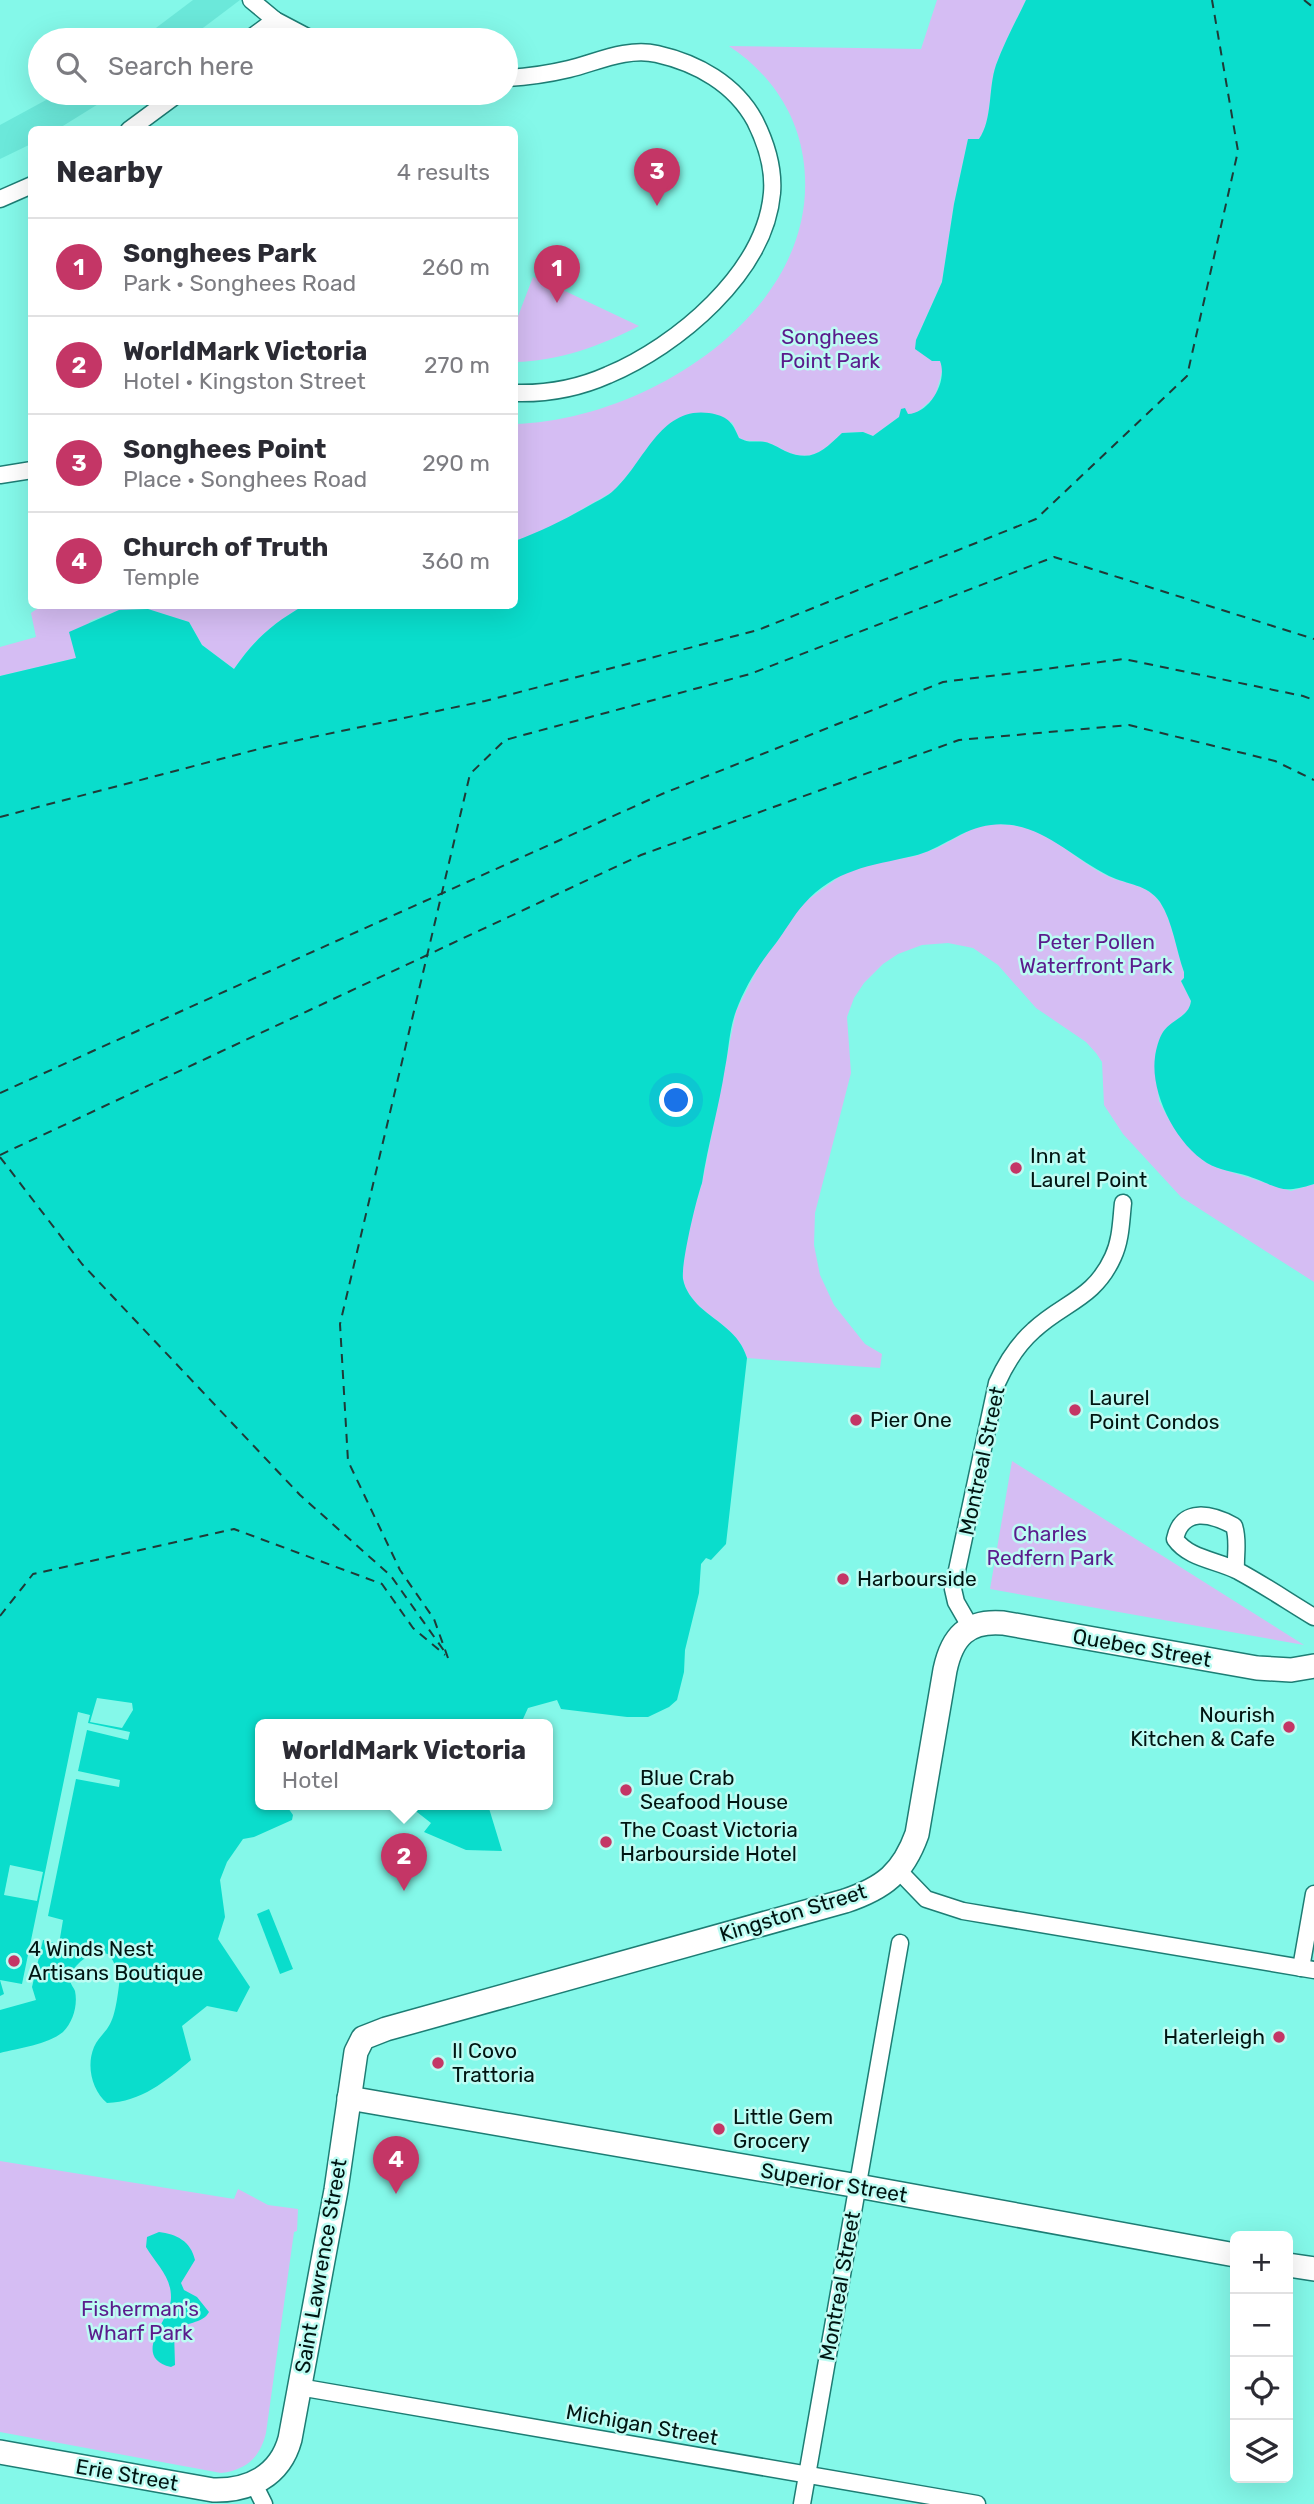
<!DOCTYPE html>
<meta charset="utf-8">
<style>
body{margin:0;font-family:Rubik,sans-serif;background:#f7f7f7;color:#2b2b33}
.controls{position:absolute;right:21px;bottom:21px;display:grid;overflow:hidden;border-radius:10px;box-shadow:0 7px 28px #0002}
.controls button{width:63px;height:63px;display:grid;place-items:center;padding:0;border:0;border-bottom:2px solid #e1e1e2;background:#fff;color:#2b2b33;font:35px sans-serif}
.you{position:absolute;left:677px;top:1101px;width:24px;height:24px;margin:-18px;border:5px solid #fff;border-radius:50%;background:#1a73e8;box-shadow:0 0 0 10px #1a73e833}
.badge{display:grid;place-items:center;width:46px;height:46px;border-radius:50%;background:#c43666;color:#fff;font-size:23px;font-weight:700}
.pin{position:absolute;translate:-50% -58px;filter:drop-shadow(0 2px 4px #0008)}
.pin::after{content:'';position:absolute;top:37px;width:24px;height:21px;background:inherit;clip-path:polygon(0 0,100% 0,50% 100%)}
.popup{position:absolute;left:255px;top:1719px;width:298px;height:91px;box-sizing:border-box;display:grid;place-content:center;border-radius:10px;background:#fff;filter:drop-shadow(0 2px 5px #0005);font-size:23px;white-space:nowrap;color:#7c7c81}
.popup b{font-size:26px;color:#2b2b33}
.popup::after{content:'';position:absolute;left:50%;top:100%;margin-left:-14px;border:14px solid transparent;border-top-color:#fff}
.list{margin:0;padding:0;list-style:none}
h2{display:flex;justify-content:space-between;align-items:center;height:91px;margin:0;padding:0 28px;font-size:30px}
h2 small{font-size:23px;font-weight:400;color:#7c7c81}
.list li{display:grid;grid-template-columns:46px 1fr auto;gap:21px;align-items:center;box-sizing:border-box;height:98px;padding:0 28px;border-top:2px solid #e1e1e2}
.list b{display:block;font-size:26px;white-space:nowrap}
.list p{margin:0;font-size:23px;white-space:nowrap;color:#7c7c81}
.list em{font-size:23px;font-style:normal;color:#7c7c81}
.icon{flex:none;width:38px;height:38px;fill:none;stroke:currentColor;stroke-width:2;stroke-linecap:round;stroke-linejoin:round}
.map{position:relative;flex:none;width:1314px;height:2504px;overflow:hidden}
.search{position:absolute;background:#fff;box-shadow:0 7px 28px #0002;left:28px;top:28px;width:490px;height:77px;display:flex;align-items:center;gap:18px;box-sizing:border-box;padding:0 24px;border-radius:38px;color:#7c7c81;font-size:26px}
.panel{position:absolute;background:#fff;box-shadow:0 7px 28px #0002;left:28px;top:126px;width:490px;height:483px;border-radius:10px}
.map>svg:first-child{display:block}
.built{fill:#6be8da}
.green{fill:#d5bdf3}
.water{fill:#0addcc}
.pier{fill:#84f8e9}
.lines{fill:none;stroke-linecap:round;stroke-linejoin:round}
.ferry{stroke:#1f3a37;stroke-width:2;stroke-dasharray:9 7;stroke-linecap:butt}
.street-casing{stroke:#1d7d74;stroke-width:19}
.secondary-casing{stroke:#1d7d74;stroke-width:26}
.street{stroke:#fff;stroke-width:16}
.secondary{stroke:#fff;stroke-width:23}
.poi-dot{fill:#c43666;stroke:#bdfcf3;stroke-width:2.5}
.labels{text-anchor:middle;stroke-width:5;stroke-linejoin:round;paint-order:stroke}
.park-label{font-size:21px;fill:#5b1c8c;stroke:#bdfcf3}
.poi-label{font-size:21px;fill:#001512;stroke:#bdfcf3;text-anchor:start}
.street-label{font-size:21px;fill:#001512;stroke:#bdfcf3}
</style>
<div class="map">
<svg width="1314" height="2504" viewBox="0 0 1314 2504">
<rect width="100%" height="100%" fill="#84f8e9"/>
<g class="built">
<polygon points="193,0 240,0 187,40 140,40"/>
<polygon points="59,93 116,93 58,129 32,130 31,144 0,159 0,125"/>
</g>
<g class="green">
<path d="M 937,0 L 1026,0 C 1016,21 1004,43 996,65 C 988,88 993,119 979,139 L 968,139 L 954,204 L 942,282 L 916,340 L 940,361 L 943,368 L 935,397 L 915,414 L 899,417 L 873,436 L 863,432 L 842,433 C 823,451 812,463 785,451 C 779,448 771,443 765,442 C 753,440 751,443 739,438 L 732,422 L 630,472 L 614,491 L 547,529 L 515,541 L 514,424 C 648,421 827,308 803,157 C 796,110 767,71 729,46 L 921,49 Z"/>
<path d="M 533,277 L 546,282 L 639,326 C 600,346 559,361 515,362 L 515,324 Z"/>
<path d="M 41,606 L 303,606 C 272,624 255,639 234,669 L 202,645 L 189,622 C 144,608 135,603 90,621 L 76,658 L 0,676 L 0,647 L 36,637 L 31,613 Z"/>
<path d="M 992,824 C 1007,824 1019,825 1034,831 C 1062,842 1084,866 1112,878 C 1130,885 1147,885 1159,901 C 1173,921 1176,949 1184,972 L 1184,978 L 1181,981 L 1191,1001 L 1189,1010 L 1164,1030 L 1155,1055 L 1159,1101 L 1168,1118 L 1193,1150 L 1205,1162 L 1218,1168 L 1291,1191 L 1314,1184 L 1314,1282 L 1181,1197 L 1123,1134 L 1104,1105 L 1102,1062 L 1096,1053 L 1086,1042 L 1036,1008 L 998,965 L 973,948 L 948,943 L 922,945 L 898,954 L 883,964 L 864,983 L 854,998 L 847,1017 L 851,1073 L 815,1213 L 814,1245 L 820,1275 L 834,1305 L 865,1344 L 882,1354 L 880,1368 L 747,1358 C 739,1332 719,1324 700,1307 C 692,1299 685,1290 683,1279 C 680,1263 696,1200 702,1183 L 736,1011 L 764,956 L 777,942 L 792,917 L 806,901 L 843,874 L 869,864 L 915,856 L 937,848 L 974,828 Z"/>
<polygon points="1012,1461 1304,1645 990,1589"/>
<path d="M 0,2161 L 234,2199 L 238,2189 L 268,2205 L 298,2209 L 297,2231 L 294,2232 L 266,2433 C 260,2458 246,2470 221,2473 L 0,2432 Z"/>
</g>
<g class="water">
<path d="M 1026,0 L 1314,0 L 1314,1184 C 1279,1195 1280,1187 1248,1176 C 1235,1172 1219,1170 1207,1163 C 1176,1144 1150,1093 1155,1057 C 1156,1049 1159,1038 1163,1032 C 1172,1019 1189,1017 1191,1001 L 1181,981 L 1184,978 L 1184,972 C 1176,950 1173,922 1160,902 C 1147,884 1128,885 1109,876 C 1070,857 1038,819 991,825 C 962,828 941,850 913,856 C 870,866 835,869 804,904 C 793,916 786,930 776,943 C 760,963 745,986 736,1011 C 729,1030 729,1049 725,1068 C 719,1107 708,1144 702,1183 C 696,1200 681,1263 683,1279 C 685,1290 692,1299 700,1307 C 719,1324 739,1332 747,1358 L 726,1544 L 711,1560 L 706,1558 L 701,1564 L 699,1593 L 685,1650 L 684,1672 L 677,1700 L 669,1707 L 648,1717 L 627,1717 L 561,1709 L 557,1700 L 528,1708 L 523,1719 L 503,1725 L 260,1725 L 260,1805 L 286,1805 L 293,1815 L 292,1820 L 254,1837 L 243,1839 L 227,1862 L 220,1880 L 225,1917 L 218,1939 L 250,1987 L 237,2012 L 207,2006 L 182,2026 L 191,2060 C 166,2081 141,2102 107,2103 C 92,2090 86,2066 94,2047 C 98,2038 106,2032 110,2024 C 117,2012 119,1983 121,1969 L 116,1967 L 110,1955 C 107,1954 103,1952 100,1952 C 88,1953 69,1968 70,1981 C 71,1985 74,1988 75,1991 C 78,2005 73,2022 63,2032 C 47,2045 19,2048 0,2053 L 0,676 L 76,658 L 69,632 L 119,610 L 148,609 L 189,622 L 202,645 L 234,669 C 255,639 272,624 303,606 L 514,606 L 515,541 C 542,531 566,519 592,504 C 599,500 608,496 614,490 C 644,463 660,406 709,413 C 727,416 732,421 739,438 C 751,444 753,440 765,442 C 771,443 779,448 785,451 C 812,463 823,451 842,433 L 863,432 L 873,436 L 899,417 L 901,409 L 905,408 L 908,414 C 930,413 948,381 940,361 L 932,361 L 915,349 L 916,340 L 942,282 L 954,204 L 968,139 L 979,139 C 993,119 988,88 996,65 C 1004,43 1016,21 1026,0 Z"/>
<polygon points="408,1805 488,1805 502,1851 466,1850 424,1832 431,1823"/>
<polygon points="269,1909 293,1969 280,1974 257,1914"/>
<path d="M 159,2232 C 176,2234 191,2241 195,2260 L 181,2283 L 184,2290 L 197,2297 L 209,2312 C 203,2324 184,2322 174,2331 L 175,2365 L 171,2367 C 129,2356 172,2319 171,2297 C 171,2276 156,2264 146,2247 L 147,2237 Z"/>
</g>
<g class="pier">
<polygon points="97,1698 132,1703 133,1710 122,1728 90,1722"/>
<polygon points="78,1712 90,1715 88,1723 130,1732 128,1740 87,1730 78,1771 120,1780 119,1787 76,1779 48,1916 63,1920 59,1944 43,1940 32,1987 36,2000 0,2010 0,1996 4,1994 0,1980 22,1984"/>
<polygon points="10,1865 43,1872 37,1901 4,1895"/>
</g>
<g class="lines">
<g class="ferry">
<polyline points="1304,0 1314,8"/>
<polyline points="0,817 270,746 485,701 758,630 1036,519 1187,376 1238,151 1212,0"/>
<polyline points="0,1093 662,794 943,682 1124,659 1303,696 1314,700"/>
<polyline points="0,1155 641,855 959,740 1129,725 1275,761 1314,780"/>
<polyline points="0,1157 82,1264 300,1495 391,1576 447,1655"/>
<polyline points="0,1616 33,1574 234,1529 382,1584 413,1628 445,1655"/>
<polyline points="448,1658 434,1619 400,1570 348,1461 340,1324 470,774 505,740 750,674 1054,557 1314,639"/>
</g>
<defs>
<g id="street">
<polyline points="251,0 275,20 313,40"/>
<polyline points="248,40 275,20"/>
<path d="M 506,78 C 527,77 548,74 569,69 C 597,62 628,47 657,54 C 697,63 735,84 755,121 C 766,143 774,168 772,193 C 765,273 677,346 608,375 C 579,388 546,394 514,393"/>
<polyline points="129,130 179,93"/>
<polyline points="0,199 32,185"/>
<polyline points="0,475 32,470"/>
<path d="M 1236,1570 C 1235,1555 1239,1541 1234,1526 C 1212,1514 1182,1506 1175,1539 C 1189,1559 1217,1560 1238,1571 C 1264,1585 1289,1602 1314,1617"/>
<path d="M 971,1628 L 956,1602 L 953,1589 L 997,1383 C 1006,1363 1017,1345 1034,1330 C 1064,1302 1094,1299 1113,1257 C 1121,1240 1121,1221 1123,1203"/>
<polyline points="899,1871 926,1899 963,1911 1314,1970"/>
<polyline points="1301,1968 1314,1894"/>
<polyline points="299,2387 977,2504"/>
<polyline points="254,2484 264,2504"/>
<polyline points="802,2504 900,1943"/>
</g>
<g id="secondary">
<polyline points="349,2098 858,2186 1235,2255"/>
<polyline points="1288,2265 1314,2269"/>
<path d="M 0,2452 L 213,2490 C 249,2491 280,2476 290,2439 L 336,2190 L 356,2052 L 363,2038 L 386,2029 L 845,1901 C 884,1888 903,1873 917,1834 L 945,1670 C 952,1637 967,1620 1003,1623 L 1257,1668 L 1291,1670 L 1314,1666"/>
</g>
</defs>
<use href="#street" class="street-casing"/>
<use href="#secondary" class="secondary-casing"/>
<use href="#street" class="street"/>
<use href="#secondary" class="secondary"/>
</g>
<g class="poi-dot">
<circle cx="1016" cy="1168" r="7"/>
<circle cx="1075" cy="1410" r="7"/>
<circle cx="856" cy="1420" r="7"/>
<circle cx="843" cy="1579" r="7"/>
<circle cx="1289" cy="1727" r="7"/>
<circle cx="626" cy="1790" r="7"/>
<circle cx="606" cy="1842" r="7"/>
<circle cx="14" cy="1961" r="7"/>
<circle cx="1279" cy="2037" r="7"/>
<circle cx="438" cy="2063" r="7"/>
<circle cx="719" cy="2129" r="7"/>
</g>
<g class="labels">
<g class="park-label">
<text x="830" y="344">Songhees<tspan x="830" dy="24">Point Park</tspan></text>
<text x="1096" y="949">Peter Pollen<tspan x="1096" dy="24">Waterfront Park</tspan></text>
<text x="1050" y="1541">Charles<tspan x="1050" dy="24">Redfern Park</tspan></text>
<text x="140" y="2316">Fisherman's<tspan x="140" dy="24">Wharf Park</tspan></text>
</g>
<g class="poi-label">
<text x="1030" y="1163">Inn at<tspan x="1030" dy="24">Laurel Point</tspan></text>
<text x="1089" y="1405">Laurel<tspan x="1089" dy="24">Point Condos</tspan></text>
<text x="870" y="1427">Pier One</text>
<text x="857" y="1586">Harbourside</text>
<text x="1275" y="1722" text-anchor="end">Nourish<tspan x="1275" dy="24">Kitchen &amp; Cafe</tspan></text>
<text x="640" y="1785">Blue Crab<tspan x="640" dy="24">Seafood House</tspan></text>
<text x="620" y="1837">The Coast Victoria<tspan x="620" dy="24">Harbourside Hotel</tspan></text>
<text x="28" y="1956">4 Winds Nest<tspan x="28" dy="24">Artisans Boutique</tspan></text>
<text x="1265" y="2044" text-anchor="end">Haterleigh</text>
<text x="452" y="2058">Il Covo<tspan x="452" dy="24">Trattoria</tspan></text>
<text x="733" y="2124">Little Gem<tspan x="733" dy="24">Grocery</tspan></text>
</g>
<g class="street-label">
<text transform="translate(982 1461) rotate(-78)" y="7">Montreal Street</text>
<text transform="translate(1142 1648) rotate(10)" y="7">Quebec Street</text>
<text transform="translate(793 1913) rotate(-17)" y="7">Kingston Street</text>
<text transform="translate(834 2183) rotate(10)" y="7">Superior Street</text>
<text transform="translate(321 2266) rotate(-80)" y="7">Saint Lawrence Street</text>
<text transform="translate(840 2286) rotate(-80)" y="7">Montreal Street</text>
<text transform="translate(642 2425) rotate(10)" y="7">Michigan Street</text>
<text transform="translate(127 2475) rotate(10)" y="7">Erie Street</text>
</g>
</g>
</svg>
<div class="controls">
<button>+</button>
<button>−</button>
<button><svg class="icon" aria-label="locate" viewBox="0 0 24 24"><circle cx="12" cy="12" r="6"/><path d="M12 2v4M12 18v4M2 12h4M18 12h4"/></svg></button>
<button><svg class="icon" aria-label="layers" viewBox="0 0 24 24"><path d="M12 4l9 5-9 5-9-5zM3 14l9 5 9-5"/></svg></button>
</div>
<div class="you"></div>
<div class="pin badge" style="left:557px;top:303px">1</div>
<div class="pin badge" style="left:404px;top:1891px">2</div>
<div class="popup"><b>WorldMark Victoria</b>Hotel</div>
<div class="pin badge" style="left:657px;top:206px">3</div>
<div class="pin badge" style="left:396px;top:2194px">4</div>
<div class="search"><svg class="icon" aria-label="search" viewBox="0 0 24 24"><circle cx="10" cy="10" r="6"/><path d="M15 15l6 6"/></svg>Search here</div>
<section class="panel">
<h2>Nearby<small>4 results</small></h2>
<ul class="list">
<li><span class="badge">1</span><div><b>Songhees Park</b><p>Park · Songhees Road</p></div><em>260 m</em></li>
<li><span class="badge">2</span><div><b>WorldMark Victoria</b><p>Hotel · Kingston Street</p></div><em>270 m</em></li>
<li><span class="badge">3</span><div><b>Songhees Point</b><p>Place · Songhees Road</p></div><em>290 m</em></li>
<li><span class="badge">4</span><div><b>Church of Truth</b><p>Temple</p></div><em>360 m</em></li>
</ul>
</section>
</div>
